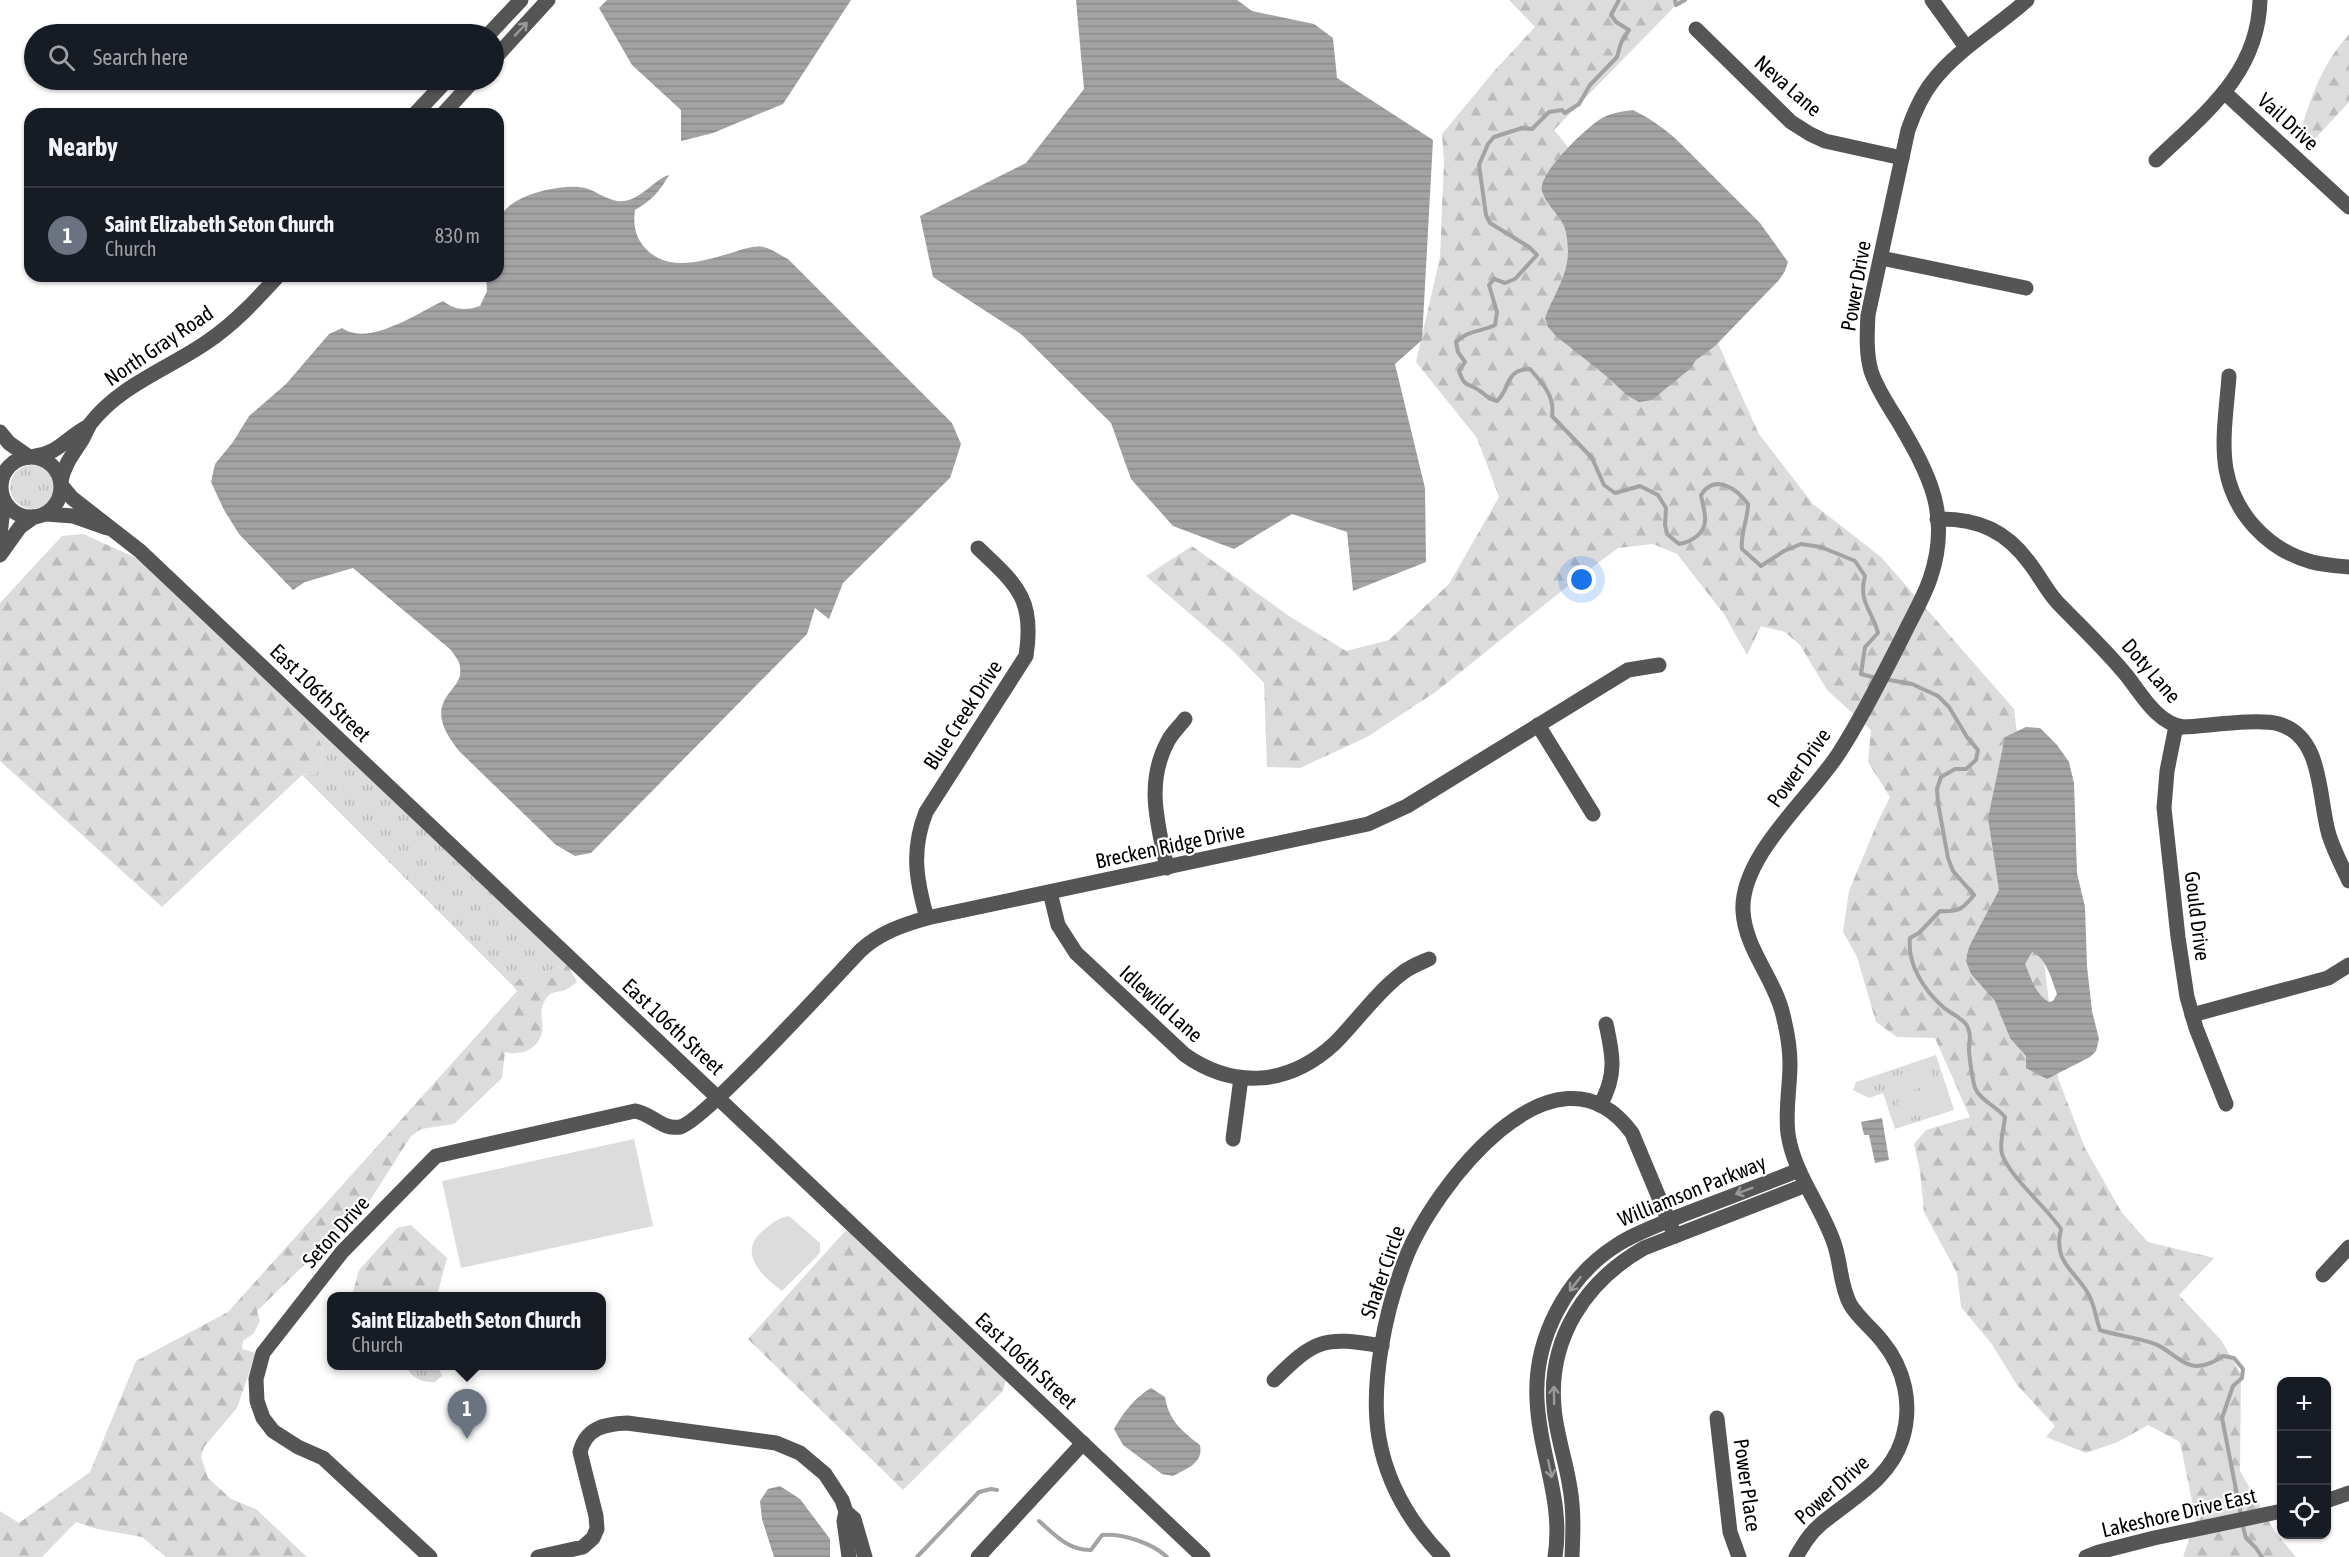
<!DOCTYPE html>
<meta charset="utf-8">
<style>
body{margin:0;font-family:"Asap Condensed",sans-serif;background:#20242c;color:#f1f3f6}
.controls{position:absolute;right:18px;bottom:18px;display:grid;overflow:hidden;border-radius:12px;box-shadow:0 2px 4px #0004}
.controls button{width:54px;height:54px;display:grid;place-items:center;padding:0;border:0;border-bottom:2px solid #363941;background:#171b24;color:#f1f3f6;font:30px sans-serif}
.you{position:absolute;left:1582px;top:580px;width:21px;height:21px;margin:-15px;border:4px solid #fff;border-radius:50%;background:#1a73e8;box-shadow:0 0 0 9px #1a73e833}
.badge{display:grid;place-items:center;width:39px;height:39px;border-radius:50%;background:#858687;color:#fff;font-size:20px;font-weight:700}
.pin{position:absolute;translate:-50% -50px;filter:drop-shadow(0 2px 3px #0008)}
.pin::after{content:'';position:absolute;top:32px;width:21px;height:18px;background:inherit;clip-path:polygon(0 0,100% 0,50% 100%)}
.popup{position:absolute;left:327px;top:1292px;width:279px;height:78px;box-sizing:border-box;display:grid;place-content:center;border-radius:12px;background:#171b24;filter:drop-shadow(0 2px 4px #0005);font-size:20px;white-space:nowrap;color:#9ea1a6}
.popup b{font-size:22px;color:#f1f3f6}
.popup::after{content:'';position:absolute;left:50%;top:100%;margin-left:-12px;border:12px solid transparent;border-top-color:#171b24}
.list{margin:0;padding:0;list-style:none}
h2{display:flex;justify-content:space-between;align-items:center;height:78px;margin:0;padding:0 24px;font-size:26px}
h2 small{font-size:20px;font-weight:400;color:#9ea1a6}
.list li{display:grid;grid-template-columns:39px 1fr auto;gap:18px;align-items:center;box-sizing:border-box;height:96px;padding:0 24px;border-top:2px solid #363941}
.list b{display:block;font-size:22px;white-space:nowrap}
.list p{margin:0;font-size:20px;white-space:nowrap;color:#9ea1a6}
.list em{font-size:20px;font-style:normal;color:#9ea1a6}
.icon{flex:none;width:33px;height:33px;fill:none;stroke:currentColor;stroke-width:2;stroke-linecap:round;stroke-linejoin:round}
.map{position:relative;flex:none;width:2349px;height:1557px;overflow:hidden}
.search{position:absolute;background:#171b24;box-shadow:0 2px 4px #0004;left:24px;top:24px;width:480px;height:66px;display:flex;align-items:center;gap:15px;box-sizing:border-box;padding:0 21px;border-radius:33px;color:#9ea1a6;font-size:22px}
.panel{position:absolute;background:#171b24;box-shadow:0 2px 4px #0004;left:24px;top:108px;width:480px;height:174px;border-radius:18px}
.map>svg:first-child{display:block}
.grass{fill:url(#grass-tufts)}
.forest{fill:url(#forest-firs)}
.pitch{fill:#dcdcdc}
.water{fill:url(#water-rules);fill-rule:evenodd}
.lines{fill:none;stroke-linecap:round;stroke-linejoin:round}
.stream{stroke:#a3a3a3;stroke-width:4}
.minor{stroke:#555;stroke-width:15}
.oneway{stroke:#999}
.labels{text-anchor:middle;stroke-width:4.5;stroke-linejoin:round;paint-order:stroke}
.street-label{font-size:21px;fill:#000;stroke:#fff}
</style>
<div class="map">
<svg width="2349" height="1557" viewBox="0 0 2349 1557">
<defs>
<pattern id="grass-tufts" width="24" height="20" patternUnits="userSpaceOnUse" patternTransform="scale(1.5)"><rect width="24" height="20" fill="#dcdcdc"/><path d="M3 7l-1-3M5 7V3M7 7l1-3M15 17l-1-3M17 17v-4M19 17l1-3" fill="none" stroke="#bbb"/></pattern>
<pattern id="forest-firs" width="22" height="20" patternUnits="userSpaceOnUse" patternTransform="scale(1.5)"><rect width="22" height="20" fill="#dcdcdc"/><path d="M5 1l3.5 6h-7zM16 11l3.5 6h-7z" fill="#bbb"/></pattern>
<pattern id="water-rules" width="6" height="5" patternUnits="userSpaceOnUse" patternTransform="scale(1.5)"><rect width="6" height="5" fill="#a3a3a3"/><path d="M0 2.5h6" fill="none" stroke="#8b8b8b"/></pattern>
</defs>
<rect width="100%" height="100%" fill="#fff"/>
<g class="grass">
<circle cx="32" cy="487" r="22"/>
<path d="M 310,721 L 568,965 C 550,969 537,977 519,979 L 513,986 L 302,775 L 316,774 C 331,755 319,740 310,721 Z"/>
<polygon points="1936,1055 1954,1110 1895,1129 1883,1093 1869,1098 1853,1090 1856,1082"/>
<path d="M 406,1366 L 438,1366 L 442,1376 L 435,1382 C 423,1383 411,1378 406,1366 Z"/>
</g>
<g class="forest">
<polygon points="1509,0 1681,0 1554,130 1702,308 1759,434 1813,504 1881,557 2014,709 2058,1078 2085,1148 2122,1213 2148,1242 2214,1258 2179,1295 2221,1340 2241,1374 2240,1471 2275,1532 2296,1557 2183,1557 2196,1520 2180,1442 2148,1425 2118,1442 2086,1453 2046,1437 2055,1426 2017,1385 1991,1343 1961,1307 1957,1273 1924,1212 1920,1171 1914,1144 1926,1130 1970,1117 1935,1038 1897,1037 1876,1022 1857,957 1843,932 1849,891 1879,819 1890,797 1868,762 1871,730 1827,690 1800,645 1785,632 1761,626 1747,655 1724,614 1677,554 1653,544 1618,548 1574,581 1437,691 1367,737 1300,768 1267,767 1264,683 1232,650 1146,576 1192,546 1289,616 1346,651 1389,640 1449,584 1499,497 1477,438 1416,362 1440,257 1444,161 1442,134 1495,70 1535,27"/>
<path d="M 2349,34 L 2349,102 L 2310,144 L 2300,132 C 2313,93 2321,66 2349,34 Z"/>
<path d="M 83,534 L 152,565 L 310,721 C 319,740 331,755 316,774 L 302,775 L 162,907 L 0,761 L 0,603 L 62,536 Z"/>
<path d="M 568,965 L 577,982 C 573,985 569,988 565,990 C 556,993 550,991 545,1000 C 538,1011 544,1021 542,1032 C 538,1050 521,1056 505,1052 L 502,1078 L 454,1124 L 421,1129 L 411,1136 L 367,1205 L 358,1210 L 351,1219 L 257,1311 L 260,1321 L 254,1333 L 243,1341 L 242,1349 L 256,1353 L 237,1408 L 204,1447 L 201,1457 L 208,1478 L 231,1499 L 256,1509 L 307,1557 L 166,1557 L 142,1537 L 97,1529 L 76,1522 L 42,1557 L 0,1557 L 0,1511 L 19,1523 L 90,1472 L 136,1361 L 228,1312 L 517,991 L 513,986 L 519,979 C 537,977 550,969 568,965 Z"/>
<polygon points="411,1225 447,1258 437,1296 355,1296 353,1292 359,1270 397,1228"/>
<polygon points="846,1230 1006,1379 1003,1391 903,1490 748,1339"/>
</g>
<g class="pitch">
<polygon points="1928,1065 1934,1083 1895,1096 1889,1078"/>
<polygon points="1936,1089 1937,1093 1943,1091 1947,1101 1941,1103 1942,1107 1903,1120 1902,1116 1895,1118 1892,1107 1898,1105 1897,1102"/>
<polygon points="634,1139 653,1226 461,1268 442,1181"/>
<path d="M 789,1216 L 820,1243 L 820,1253 L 782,1291 C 762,1276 736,1252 764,1230 C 772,1223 778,1218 789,1216 Z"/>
</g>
<g class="water">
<polygon points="607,0 851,0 783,104 713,133 681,141 681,110 632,65 599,8"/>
<polygon points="1076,0 1237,0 1252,11 1314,24 1333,38 1337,78 1433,140 1422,340 1395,364 1425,488 1426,562 1353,591 1347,532 1292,514 1234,549 1173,526 1131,479 1111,423 1021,334 933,277 920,216 1026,163 1084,89"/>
<path d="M 1633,110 C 1648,117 1667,130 1679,142 L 1760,223 L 1788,262 L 1785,271 L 1779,280 L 1715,346 L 1696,360 L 1691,368 L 1652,400 L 1639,402 L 1628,396 L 1605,375 L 1556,336 L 1548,327 L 1545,318 C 1553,296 1567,278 1568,253 C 1568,246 1567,233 1564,226 C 1559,214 1546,205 1542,191 C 1538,173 1587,127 1602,118 C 1612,113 1623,111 1633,110 Z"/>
<path d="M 669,175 C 660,191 651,201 635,210 C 633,224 635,237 645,248 C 668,273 703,261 731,253 C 741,250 753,245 763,247 C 771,248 781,256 788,259 L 952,423 L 961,444 L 950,478 L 843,583 L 829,619 L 815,608 L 807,634 L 591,853 L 575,856 L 556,845 L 459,751 C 445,733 432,713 450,692 C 456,684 462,678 460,667 C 460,661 454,655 451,650 L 353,568 L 305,582 L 293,590 L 239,534 L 224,510 L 211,482 L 215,464 L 233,442 L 249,416 L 286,384 L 329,334 L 342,328 C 368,347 418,313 443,301 C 455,310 465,311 480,306 L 487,291 L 486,276 L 498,276 C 498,264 495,231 498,221 C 506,196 556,185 579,187 C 593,188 604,199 617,201 C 639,204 652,180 669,175 Z"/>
<path d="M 2026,727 L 2040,728 L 2057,745 L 2069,762 L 2074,783 L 2077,873 L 2085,907 L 2087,966 L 2092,1011 L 2099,1039 L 2096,1051 L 2090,1057 L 2047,1079 L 2026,1068 L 2026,1056 L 2010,1038 L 1995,1001 L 1971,974 L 1966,961 L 1969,947 L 1999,890 L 1988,818 L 2005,737 ZM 2032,952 C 2046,957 2052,980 2057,994 L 2053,1001 L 2049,1002 C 2035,994 2031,978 2025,964 Z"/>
<polygon points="1882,1118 1889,1160 1875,1163 1869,1135 1864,1135 1861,1122"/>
<path d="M 1151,1388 L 1165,1397 C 1169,1421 1182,1431 1200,1445 C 1204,1463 1186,1469 1173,1476 L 1162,1474 L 1123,1445 L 1114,1429 C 1123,1413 1135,1397 1151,1388 Z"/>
<polygon points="780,1486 800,1499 830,1539 830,1557 774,1557 762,1519 760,1501 768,1489"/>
</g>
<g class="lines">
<g class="stream">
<path d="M 1619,0 L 1611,15 L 1616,22 L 1629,30 L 1621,43 L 1617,57 L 1590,85 L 1579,104 L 1565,113 L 1562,110 L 1549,112 L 1532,129 L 1522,128 L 1494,137 L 1488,144 L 1479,165 L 1486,215 L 1490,223 L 1529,247 L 1537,255 L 1515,279 L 1505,283 L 1494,279 L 1489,285 L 1497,312 L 1495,325 C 1481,332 1468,330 1456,342 L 1458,352 L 1465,362 L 1459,371 C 1465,389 1468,382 1480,391 C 1487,396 1488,399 1497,401 C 1511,388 1505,369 1530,369 C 1543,384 1555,396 1552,416 L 1592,458 L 1604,485 L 1615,493 L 1640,486 L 1658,495 L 1666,508 L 1665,525 L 1667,534 L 1679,544 C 1691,542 1705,534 1705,520 C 1706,513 1702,503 1701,495 C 1715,473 1737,489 1748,504 C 1748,520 1740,533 1742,549 L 1761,566 L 1784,551 L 1801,544 L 1821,547 L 1855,561 L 1865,576 C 1858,602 1872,610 1878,633 L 1865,647 L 1861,674 L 1876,678"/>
<polyline points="1675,0 1676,5 1685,0"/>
<path d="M 1884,679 L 1912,684 L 1938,696 L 1949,707 L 1967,737 L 1978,750 L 1976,760 L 1966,769 L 1955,769 L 1941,777 L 1937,789 L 1938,803 L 1948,858 L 1953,871 L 1974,895 C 1963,909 1959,912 1940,911 L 1919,933 L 1910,938 C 1907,964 1924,990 1943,1007 C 1950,1013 1960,1017 1966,1024 C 1972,1033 1969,1040 1969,1051 C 1970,1062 1972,1077 1975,1088 C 1980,1100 1996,1106 2005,1117 C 2004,1129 1999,1142 2002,1154 C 2009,1176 2047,1208 2061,1229 C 2053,1260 2072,1269 2086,1290 C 2095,1303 2095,1316 2100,1330 C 2118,1336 2137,1337 2155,1344 C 2169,1349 2182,1366 2197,1366 C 2207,1366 2215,1361 2223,1356 L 2234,1358 L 2243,1369 L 2242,1378 L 2233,1386 L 2222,1418 L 2241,1515"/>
<path d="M 1039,1521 C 1055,1535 1069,1551 1091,1550 L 1102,1535 C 1122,1533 1152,1543 1167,1557"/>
<polyline points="2242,1523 2246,1538 2256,1548 2262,1557"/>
<polyline points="917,1557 979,1492 991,1489 997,1490"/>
</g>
<g class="minor">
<polyline points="1932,0 1966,47"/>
<polyline points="1696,29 1791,122 1810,134 1825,141 1902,158"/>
<polyline points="489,34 521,0"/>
<polyline points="494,59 548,0"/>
<polyline points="2224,92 2349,207"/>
<polyline points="415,114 447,80"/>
<polyline points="443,114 474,80"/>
<path d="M 2156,160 C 2205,113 2258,74 2260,0"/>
<polyline points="1881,258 2026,288"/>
<path d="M 2229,376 C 2227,406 2221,439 2226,469 C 2234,514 2268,550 2312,562 C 2324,565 2337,566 2349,567"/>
<polyline points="0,432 9,443 29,457"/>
<path d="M 35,456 C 58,454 68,436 89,426"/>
<circle cx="31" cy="487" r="30"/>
<path d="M 61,481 C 64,465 73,454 82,440 C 85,435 87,429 90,424 C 120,385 168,369 207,342 C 234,324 256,300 278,276"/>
<polyline points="62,486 72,498 140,551 1203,1557"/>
<polyline points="46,514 73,516 107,528"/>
<path d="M 1937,519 C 1978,518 2007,531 2031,565 C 2040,577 2047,591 2057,602 C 2081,627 2105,649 2127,676 C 2142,695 2157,723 2183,727 C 2207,726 2258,718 2279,724 C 2324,737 2318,799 2329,835 C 2334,851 2342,866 2349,881"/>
<polyline points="0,535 4,500"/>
<polyline points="0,555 20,527 34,517"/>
<polyline points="1538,725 1593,814"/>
<polyline points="2176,726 2167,771 2164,808 2178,937 2187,997 2196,1028 2226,1104"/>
<path d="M 1167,868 C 1158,825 1145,783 1168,741 C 1172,733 1180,726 1185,719"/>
<path d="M 1050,892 L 1058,925 L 1076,953 L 1185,1055 C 1235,1090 1290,1085 1335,1043 C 1357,1021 1376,993 1401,974 C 1409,967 1420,963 1429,959"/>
<path d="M 927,918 C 916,880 911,850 926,812 L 1026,656 C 1035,599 1017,585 978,548"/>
<polyline points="2192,1015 2328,978 2349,965"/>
<path d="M 1600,1105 C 1617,1076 1613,1055 1606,1024"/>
<polyline points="1233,1139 1241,1078"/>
<polyline points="2323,1275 2349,1247"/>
<path d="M 1274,1380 C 1315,1339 1324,1336 1382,1346"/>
<polyline points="1717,1418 1730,1532 1739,1557"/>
<polyline points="2326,1501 2349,1493"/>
<polyline points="846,1512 844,1521 849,1557"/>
<path d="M 430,1557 L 323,1458 L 298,1447 L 273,1431 L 263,1418 L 257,1401 L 256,1379 L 263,1353 L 342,1252 L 436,1156 L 635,1111 C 653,1114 661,1130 680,1127 C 702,1123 835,977 860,951 C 879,933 902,925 927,918 L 1368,824 L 1407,806 L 1628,670 L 1659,665"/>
<path d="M 538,1557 L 583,1547 L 593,1538 L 597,1529 L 596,1516 L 580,1452 C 586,1428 604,1424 627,1423 L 776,1443 L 800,1453 L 825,1474 L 842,1500 L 846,1512 L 854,1519 L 865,1557"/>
<polyline points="978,1557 1083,1443"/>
<path d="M 1443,1557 C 1411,1524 1387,1484 1379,1438 C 1370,1384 1385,1311 1405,1260 C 1432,1189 1555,1028 1632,1133 L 1675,1236"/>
<path d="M 1555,1557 C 1564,1499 1539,1455 1537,1399 C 1534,1339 1566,1277 1617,1245 C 1637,1232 1659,1225 1680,1216 C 1719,1201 1759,1186 1799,1170"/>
<path d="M 1572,1557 C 1573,1534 1574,1511 1570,1488 C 1566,1461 1556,1434 1554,1407 C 1548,1338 1586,1281 1644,1248 L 1806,1185"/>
<path d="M 1796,1557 C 1803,1545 1810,1533 1821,1524 C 1852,1498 1889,1480 1902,1440 C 1913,1405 1905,1369 1882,1341 C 1872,1328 1858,1318 1850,1304 C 1840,1285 1841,1263 1834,1243 C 1821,1205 1794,1174 1788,1134 C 1785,1111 1790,1087 1790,1064 C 1790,1048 1787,1031 1783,1015 C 1775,979 1745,949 1743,911 C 1740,856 1810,798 1839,753 C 1863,716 1883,675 1903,636 C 1912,617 1923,599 1930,579 C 1952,515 1929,474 1898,421 C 1888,405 1877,389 1871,371 C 1866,353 1867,334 1868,315 L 1908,130 C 1914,113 1921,96 1933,81 C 1959,48 1996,28 2027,0"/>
<polyline points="2086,1557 2099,1552 2154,1538 2282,1511"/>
</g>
</g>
<defs><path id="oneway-shaft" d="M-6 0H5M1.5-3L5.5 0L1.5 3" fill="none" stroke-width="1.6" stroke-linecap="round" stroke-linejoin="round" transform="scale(1.5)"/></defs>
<g class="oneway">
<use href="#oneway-shaft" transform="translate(521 29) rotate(-47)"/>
<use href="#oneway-shaft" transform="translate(1744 1191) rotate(159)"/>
<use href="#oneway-shaft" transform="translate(1575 1284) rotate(128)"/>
<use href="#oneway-shaft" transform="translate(1554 1395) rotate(-91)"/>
<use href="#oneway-shaft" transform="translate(1550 1469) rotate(78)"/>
</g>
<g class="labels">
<g class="street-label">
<text transform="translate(1788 86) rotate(41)" y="7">Neva Lane</text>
<text transform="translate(2288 122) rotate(42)" y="7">Vail Drive</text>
<text transform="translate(1856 286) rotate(-80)" y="7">Power Drive</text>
<text transform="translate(159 346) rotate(-34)" y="7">North Gray Road</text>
<text transform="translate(2151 671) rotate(49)" y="7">Doty Lane</text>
<text transform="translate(320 693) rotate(44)" y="7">East 106th Street</text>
<text transform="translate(963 715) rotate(-57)" y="7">Blue Creek Drive</text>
<text transform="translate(1799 768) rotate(-54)" y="7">Power Drive</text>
<text transform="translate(1170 846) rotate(-12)" y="7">Brecken Ridge Drive</text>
<text transform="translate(2197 916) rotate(83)" y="7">Gould Drive</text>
<text transform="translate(1161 1004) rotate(42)" y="7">Idlewild Lane</text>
<text transform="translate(673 1027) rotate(43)" y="7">East 106th Street</text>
<text transform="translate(1692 1191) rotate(-22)" y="7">Williamson Parkway</text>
<text transform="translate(336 1232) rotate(-48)" y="7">Seton Drive</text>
<text transform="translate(1383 1272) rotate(-71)" y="7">Shafer Circle</text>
<text transform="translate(1026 1361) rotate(43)" y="7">East 106th Street</text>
<text transform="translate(1747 1485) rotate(82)" y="7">Power Place</text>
<text transform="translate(1832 1490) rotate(-42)" y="7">Power Drive</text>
<text transform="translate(2179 1513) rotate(-13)" y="7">Lakeshore Drive East</text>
</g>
</g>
</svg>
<div class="controls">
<button>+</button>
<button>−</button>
<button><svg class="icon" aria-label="locate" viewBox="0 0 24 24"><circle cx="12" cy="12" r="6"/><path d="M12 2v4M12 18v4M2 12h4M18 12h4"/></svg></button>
</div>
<div class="you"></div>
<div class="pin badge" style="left:467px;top:1439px;background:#6b7280">1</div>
<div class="popup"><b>Saint Elizabeth Seton Church</b>Church</div>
<div class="search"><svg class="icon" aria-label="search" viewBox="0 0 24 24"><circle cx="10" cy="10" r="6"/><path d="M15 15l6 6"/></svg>Search here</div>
<section class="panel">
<h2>Nearby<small></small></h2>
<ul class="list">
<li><span class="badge" style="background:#6b7280">1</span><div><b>Saint Elizabeth Seton Church</b><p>Church</p></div><em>830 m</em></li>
</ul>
</section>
</div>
